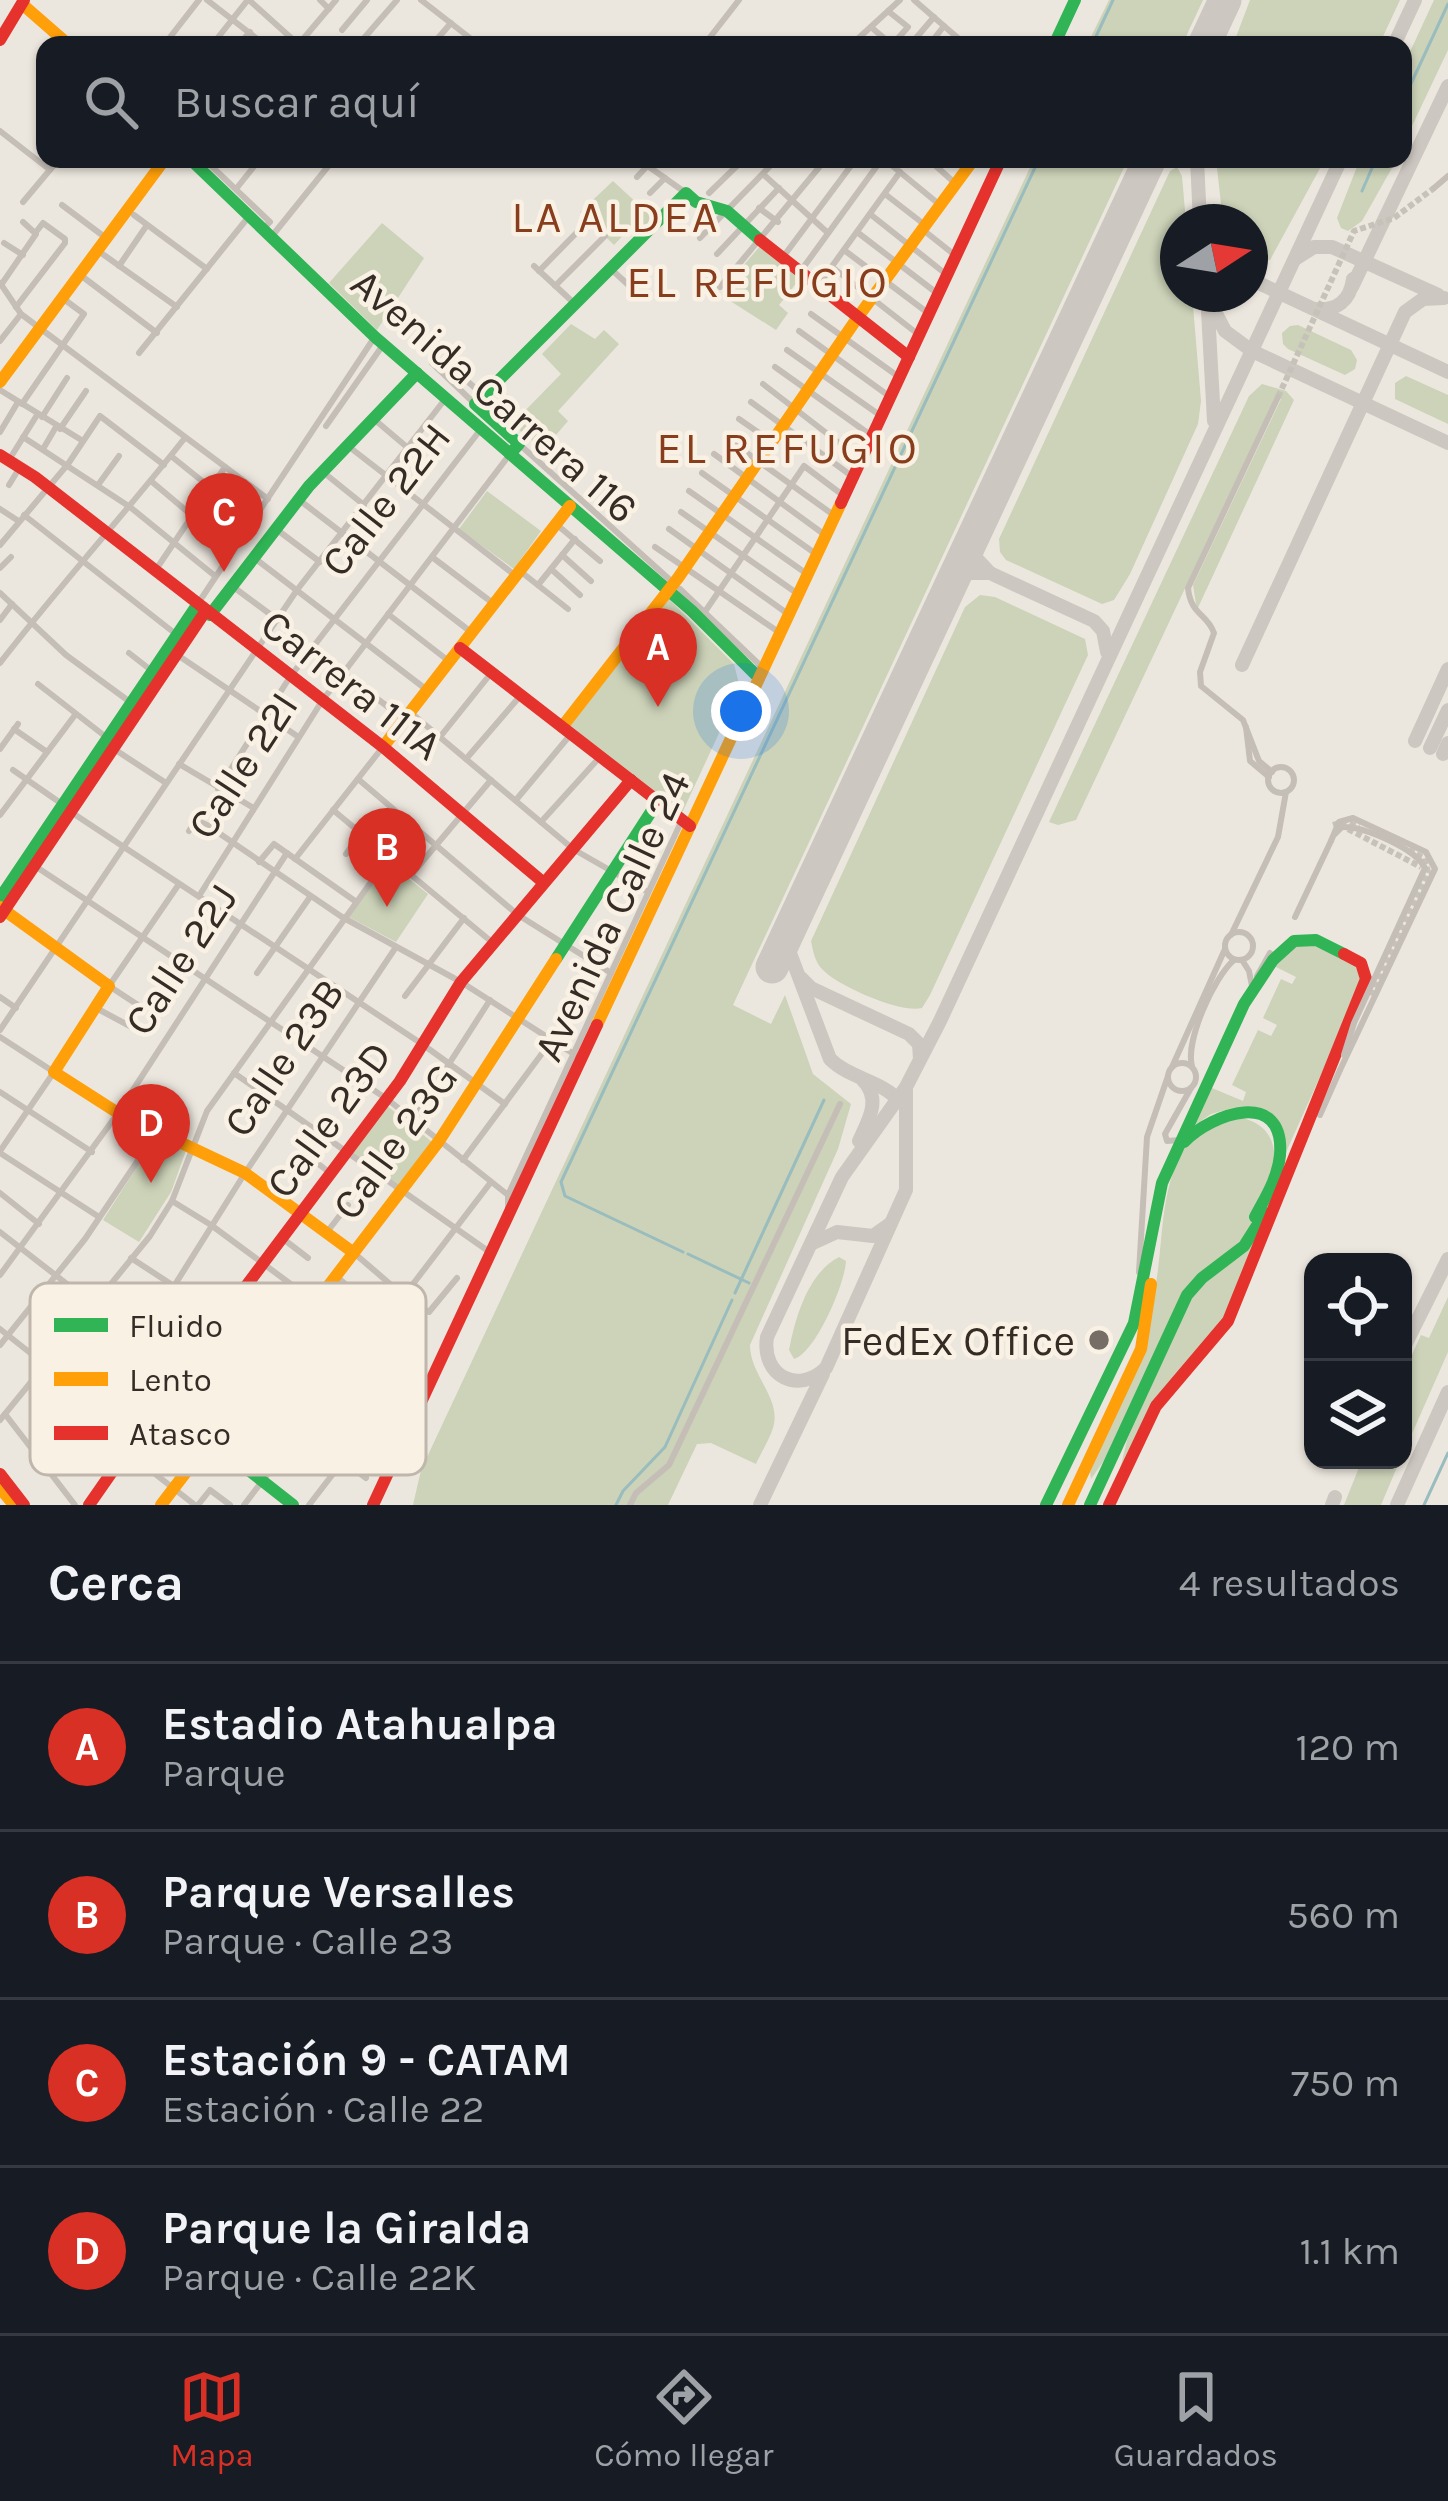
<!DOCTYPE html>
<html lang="es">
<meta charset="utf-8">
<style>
body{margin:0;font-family:Karla,sans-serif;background:#20242c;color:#f1f3f6}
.controls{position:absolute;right:36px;bottom:36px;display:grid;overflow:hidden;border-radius:24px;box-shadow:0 3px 9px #0004}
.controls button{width:108px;height:108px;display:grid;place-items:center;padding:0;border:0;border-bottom:3px solid #363941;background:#171b24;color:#f1f3f6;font:60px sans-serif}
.compass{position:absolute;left:1160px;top:204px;width:108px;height:108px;border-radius:50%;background:#171b24;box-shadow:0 3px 9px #0004;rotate:78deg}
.you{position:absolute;left:741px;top:711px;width:42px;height:42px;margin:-30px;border:9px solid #fff;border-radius:50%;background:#1a73e8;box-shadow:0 0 0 18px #1a73e833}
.badge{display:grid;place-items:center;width:78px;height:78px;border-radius:50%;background:#d93025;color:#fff;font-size:39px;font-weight:700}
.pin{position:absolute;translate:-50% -99px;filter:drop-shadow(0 3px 6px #0008)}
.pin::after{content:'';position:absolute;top:63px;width:42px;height:36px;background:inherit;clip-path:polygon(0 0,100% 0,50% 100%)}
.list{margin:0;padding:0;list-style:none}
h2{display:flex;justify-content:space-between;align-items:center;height:156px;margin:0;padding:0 48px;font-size:51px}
h2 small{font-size:39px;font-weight:400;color:#9ea1a6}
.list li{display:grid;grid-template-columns:78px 1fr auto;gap:36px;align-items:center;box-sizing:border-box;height:168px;padding:0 48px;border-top:3px solid #363941}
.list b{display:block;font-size:45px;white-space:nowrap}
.list p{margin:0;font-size:39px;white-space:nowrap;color:#9ea1a6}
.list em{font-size:39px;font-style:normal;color:#9ea1a6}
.icon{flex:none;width:66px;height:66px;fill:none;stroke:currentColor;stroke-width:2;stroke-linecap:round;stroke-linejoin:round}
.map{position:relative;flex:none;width:1448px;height:1505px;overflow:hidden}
.search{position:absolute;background:#171b24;box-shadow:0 3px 9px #0004;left:36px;right:36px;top:36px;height:132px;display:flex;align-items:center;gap:30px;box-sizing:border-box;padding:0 42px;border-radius:24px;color:#9ea1a6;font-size:45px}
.sheet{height:828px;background:#171b24}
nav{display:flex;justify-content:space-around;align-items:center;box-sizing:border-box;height:168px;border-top:3px solid #363941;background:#171b24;font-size:33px;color:#9ea1a6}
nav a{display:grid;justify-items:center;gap:6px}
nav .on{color:#d93025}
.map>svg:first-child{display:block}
.green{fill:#ccd3b8}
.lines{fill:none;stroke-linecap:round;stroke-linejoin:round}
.stream{stroke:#99bcbe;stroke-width:3}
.taxiway{stroke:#ccc7c0;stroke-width:14}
.runway{stroke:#ccc7c0;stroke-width:33}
.street-tunnel{stroke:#c7c2b9;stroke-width:6;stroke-dasharray:6 3;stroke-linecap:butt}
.street{stroke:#c5beb7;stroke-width:6}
.fast{stroke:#30b455;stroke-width:12}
.slow{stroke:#ff9f0a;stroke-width:12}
.jam{stroke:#e5322d;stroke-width:12}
.street-bridge{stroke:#c5beb7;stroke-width:6}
.poi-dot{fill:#756d66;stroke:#faf1e5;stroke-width:4.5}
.labels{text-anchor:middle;stroke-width:9;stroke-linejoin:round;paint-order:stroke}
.street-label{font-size:42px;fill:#352c26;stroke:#faf1e5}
.poi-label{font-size:42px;fill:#352c26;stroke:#faf1e5;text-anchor:end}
.neighbourhood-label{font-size:45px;letter-spacing:3px;fill:#883d1c;stroke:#faf1e5}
.key{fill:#faf1e5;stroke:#bfb6ac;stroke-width:3}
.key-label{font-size:33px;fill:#352c26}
</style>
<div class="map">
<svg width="1448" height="1505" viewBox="0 0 1448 1505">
<rect width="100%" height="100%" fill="#ece7de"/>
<g class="green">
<polygon points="1109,0 1203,0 1182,45 1087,45"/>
<polygon points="1250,0 1400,0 1379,45 1233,45"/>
<polygon points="1434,0 1448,0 1448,50 1403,145 1403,67"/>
<path d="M 1034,159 L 1128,159 L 733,1005 L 771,1024 L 785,995 L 813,1074 L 851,1104 L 838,1149 L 750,1345 C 750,1376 782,1398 773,1428 C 769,1440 761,1453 756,1464 L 711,1443 L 697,1444 L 668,1505 L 413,1505 L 421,1470 Z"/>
<polygon points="1216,159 1325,159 1270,260 1262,262 1250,256 1250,222 1223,222"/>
<polygon points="1360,159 1397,159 1362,221 1348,231 1341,228 1337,218"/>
<polygon points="1177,167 1182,176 1186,222 1178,222 1178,294 1192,294 1201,401 1198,424 1130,574 1114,600 1102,604 1006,560 1000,552 999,539 1170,171"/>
<polygon points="613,181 653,218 639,233 631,227 614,245 580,212"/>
<polygon points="382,223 424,258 377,330 329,283"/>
<polygon points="761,245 801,277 779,305 788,313 776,330 724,297 730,291 730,281"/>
<polygon points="571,324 595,339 604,330 619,344 558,411 568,421 543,450 512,424 561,374 542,354"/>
<polygon points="1298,325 1351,350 1357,360 1355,369 1345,375 1288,349 1283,344 1282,333 1290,326"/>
<polygon points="1406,376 1448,395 1448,424 1395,399 1395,383"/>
<polygon points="1262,384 1286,391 1294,400 1197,610 1193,585 1281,399 1276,395 1076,820 1058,825 1049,822 1249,396"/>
<polygon points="487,491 541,531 514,569 459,529"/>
<path d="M 980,595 L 995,597 L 1085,639 L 1088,655 L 930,995 L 922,1008 C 902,1014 837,986 822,969 C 815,962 813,951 811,941 L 965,607 Z"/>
<polygon points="669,599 734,664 740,688 682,813 569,727"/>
<polygon points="388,862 428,894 396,942 347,916"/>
<polygon points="1307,943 1353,962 1363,981 1283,1159 1278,1130 1236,1107 1211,1114 1192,1127 1212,1088 1243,1101 1246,1092 1232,1085 1258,1030 1271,1036 1277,1025 1263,1018 1281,979 1292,984 1296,977 1274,966 1289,949"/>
<polygon points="386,1105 432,1142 398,1185 351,1152"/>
<path d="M 1231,1116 C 1305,1124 1268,1203 1240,1241 C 1225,1262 1200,1271 1184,1291 L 1110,1452 L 1091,1479 L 1090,1472 C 1116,1414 1139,1360 1153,1298 C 1165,1248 1157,1191 1186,1146 C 1194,1132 1217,1124 1231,1116 Z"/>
<polygon points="158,1134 187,1148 171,1192 139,1242 103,1220"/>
<polygon points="1255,1239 1219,1332 1176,1374 1118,1478 1127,1440 1193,1290"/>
<path d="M 839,1257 L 846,1261 C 845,1284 815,1353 794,1359 L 789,1350 C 795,1318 808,1273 839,1257 Z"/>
<polygon points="1448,1297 1448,1352 1403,1454 1403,1374 1421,1335 1429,1338"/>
<polygon points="1362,1460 1400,1460 1381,1505 1344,1505"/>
</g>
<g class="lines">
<g class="stream">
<polyline points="1092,45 1113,0"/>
<polyline points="1403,101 1448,4"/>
<polyline points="1362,191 1376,159"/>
<polyline points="683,1252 565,1196 561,1182 1039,159"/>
<polyline points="688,1254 749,1283"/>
<polyline points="735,1293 824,1100"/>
<polyline points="616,1505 623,1491 665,1447 732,1300"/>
<polyline points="1424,1505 1448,1453"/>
</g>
<g class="taxiway">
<polyline points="1210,45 1220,10"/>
<polyline points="1394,45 1415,0"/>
<polyline points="1197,159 1200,222"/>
<polyline points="1295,259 1314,247 1332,247 1438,295"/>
<polyline points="1250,279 1448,372"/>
<polyline points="1352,287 1448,86"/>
<polyline points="1208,298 1225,331 1252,351 1448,443"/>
<path d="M 1315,309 C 1337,311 1350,301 1353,279"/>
<polyline points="1208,311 1214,421"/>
<polyline points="974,536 975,557 990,573"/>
<polyline points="951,586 966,573 990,573 1094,621 1103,631 1107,652"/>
<polyline points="1242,665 1405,312 1423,299 1444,298"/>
<polyline points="1415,741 1448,669"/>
<polyline points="1430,748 1448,710"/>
<polyline points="1443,754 1448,743"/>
<path d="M 790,928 L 788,948 L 830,1059 C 850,1079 882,1080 900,1102"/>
<polyline points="801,978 811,988 909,1034 919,1044 920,1059"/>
<path d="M 906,1087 L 906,1190 L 826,1368 C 798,1395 761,1376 767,1337 L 842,1177 L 906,1087 L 940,1021 L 1341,159"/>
<path d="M 859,1141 C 869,1119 882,1099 862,1079"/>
<polyline points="813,1243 837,1232 873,1236 890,1224"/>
<polyline points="1403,1349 1448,1259"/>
<polyline points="760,1505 823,1374"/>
<polyline points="1332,1505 1335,1497"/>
<polyline points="1397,1505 1448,1392"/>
</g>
<g class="runway">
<polyline points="1204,45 1225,0"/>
<polyline points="772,967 1150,159"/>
</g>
<g class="street-tunnel">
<polyline points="1278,397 1354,231 1394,218 1434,188"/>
<polyline points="1333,825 1345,821 1359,827"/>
<polyline points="1348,829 1421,867"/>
<polyline points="1370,995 1428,872 1424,858 1409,850"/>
</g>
<g class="street">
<polyline points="207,0 265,45"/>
<polyline points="249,0 299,45"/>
<polyline points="320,0 329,9"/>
<polyline points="421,0 479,45"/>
<polyline points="914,0 966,45"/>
<polyline points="871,27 892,45 908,27 888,11"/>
<polyline points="342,30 367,0"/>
<polyline points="164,45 199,0"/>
<polyline points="212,45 247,1"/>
<polyline points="238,45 250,32"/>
<polyline points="298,45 336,0"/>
<polyline points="358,45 397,0"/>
<polyline points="432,45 451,23"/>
<polyline points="704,45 739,0"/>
<polyline points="851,45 900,0"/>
<polyline points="910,45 934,17"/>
<polyline points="929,45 944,26"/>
<polyline points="0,131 50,170"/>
<polyline points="204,159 270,222 264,228"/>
<polyline points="638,159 686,193"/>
<polyline points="884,159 940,205"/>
<polyline points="928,159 956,184"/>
<polyline points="764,175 828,233"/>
<polyline points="637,177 649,164"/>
<polyline points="1434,188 1448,176"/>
<polyline points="236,189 260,159"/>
<polyline points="650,193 665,178"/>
<polyline points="709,193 744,159"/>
<polyline points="885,194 925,225"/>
<polyline points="23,202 59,159"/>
<polyline points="62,205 106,238"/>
<polyline points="759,208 778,222"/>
<polyline points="870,214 947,275"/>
<polyline points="134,215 207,269"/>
<polyline points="922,229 956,256"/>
<polyline points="857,232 938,294"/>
<polyline points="272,236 334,159"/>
<polyline points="700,238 777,159"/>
<polyline points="4,243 23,255"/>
<polyline points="97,250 177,307"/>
<polyline points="844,250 928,313"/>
<polyline points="717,254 779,188"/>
<polyline points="783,257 856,159"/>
<polyline points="119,266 147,225"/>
<polyline points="534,266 575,304"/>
<polyline points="832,267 919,335"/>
<polyline points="612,270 636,292"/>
<polyline points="539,271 589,220"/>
<polyline points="800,272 882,159"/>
<polyline points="79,274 157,333"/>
<polyline points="0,283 21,314 268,499"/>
<polyline points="1,285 36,234 23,222"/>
<polyline points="555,286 605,236"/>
<polyline points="720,287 826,159"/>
<polyline points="817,287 900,172"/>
<polyline points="16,307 65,243 65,239 43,223 36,232"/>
<polyline points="811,314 899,377"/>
<polyline points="799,331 889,396"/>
<polyline points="0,341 21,314"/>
<polyline points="787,350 881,416"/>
<polyline points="139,353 250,215"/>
<polyline points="446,362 503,413"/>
<polyline points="432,363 475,404"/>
<polyline points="775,367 872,436"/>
<polyline points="763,384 860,459"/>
<polyline points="0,390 83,441"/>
<polyline points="751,402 853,477"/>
<polyline points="22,404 84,314 61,297"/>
<polyline points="42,417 67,378"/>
<polyline points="739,419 772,442"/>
<polyline points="375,420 408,448"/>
<polyline points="326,426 383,345"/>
<polyline points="60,429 86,391"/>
<polyline points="0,432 18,402"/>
<polyline points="23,437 130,507 215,576"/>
<polyline points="726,438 835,516"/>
<polyline points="519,444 669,579"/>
<polyline points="348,446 516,576"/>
<polyline points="43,449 56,427"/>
<polyline points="714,454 825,535"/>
<polyline points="171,456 252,521"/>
<polyline points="9,460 37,415"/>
<polyline points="323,472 364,505"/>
<polyline points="702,473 816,554"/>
<polyline points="151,481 233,550"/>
<polyline points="9,485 20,467"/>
<polyline points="98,485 119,456"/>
<polyline points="689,491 807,574"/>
<polyline points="298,499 471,632"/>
<polyline points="0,509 17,520"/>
<polyline points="681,512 798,594"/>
<polyline points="24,515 177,635"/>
<polyline points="556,524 600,561"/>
<polyline points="276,529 320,562"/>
<polyline points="669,529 788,614"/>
<polyline points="0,545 68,464 100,416 164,465"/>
<polyline points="655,547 780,633"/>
<polyline points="562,555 591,581"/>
<polyline points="253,557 427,690"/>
<polyline points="432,557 494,604"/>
<polyline points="0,568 11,557"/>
<polyline points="551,569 580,595"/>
<polyline points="155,571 225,467"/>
<polyline points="520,571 568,609"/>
<polyline points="538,585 575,539"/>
<polyline points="232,586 278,620"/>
<polyline points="680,589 763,668"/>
<polyline points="0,593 66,655 130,702"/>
<polyline points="199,602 374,338"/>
<polyline points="388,614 450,662"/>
<polyline points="700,619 804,466 844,496"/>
<polyline points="0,620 12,604"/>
<polyline points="129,653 152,671"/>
<polyline points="176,654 297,736"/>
<path d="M 0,663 C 59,586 124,515 184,439"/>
<polyline points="343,673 404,719"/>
<polyline points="38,684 106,737"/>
<polyline points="410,712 573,849 648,892"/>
<polyline points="1246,727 1250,761 1269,777"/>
<polyline points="14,729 47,752"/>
<polyline points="440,737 492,672"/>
<polyline points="0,749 18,724"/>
<polyline points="114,749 166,783"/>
<polyline points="466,759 521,695"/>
<polyline points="179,764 252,807"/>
<circle cx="1281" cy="780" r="13"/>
<polyline points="13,770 62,804"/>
<path d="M 1272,772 L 1259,761 L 1243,720 L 1201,686 L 1200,672 L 1214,633 C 1207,613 1191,616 1188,588 L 1278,397"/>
<polyline points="358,779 518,915 611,973"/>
<polyline points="218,789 290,677 481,429"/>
<polyline points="516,800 571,734"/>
<polyline points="333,810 493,943"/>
<polyline points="71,812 422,1044 505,1104"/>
<polyline points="0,815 75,715"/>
<polyline points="541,822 599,758"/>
<polyline points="189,831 196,820 207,825 342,917 461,982 580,1058"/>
<polyline points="346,854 361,833"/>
<polyline points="295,859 382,748"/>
<polyline points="259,862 274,844 355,901"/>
<polyline points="35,866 387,1099 508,1195"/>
<polyline points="411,875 491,780"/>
<polyline points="199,896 322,701 510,454"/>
<polyline points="1295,917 1331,841"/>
<circle cx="1239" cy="946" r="14"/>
<polyline points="1231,935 1278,837 1286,792"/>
<polyline points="1242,960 1249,971 1252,986"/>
<polyline points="257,973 310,897"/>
<polyline points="1257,976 1270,953"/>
<polyline points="405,996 464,918"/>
<polyline points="0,997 16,1008"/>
<polyline points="138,1005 109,986 179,884"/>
<polyline points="96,1008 139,1031"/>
<polyline points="0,1030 297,590 446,398"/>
<polyline points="0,1037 54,1072 0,1151"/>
<circle cx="1182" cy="1077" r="14"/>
<path d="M 1192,1066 C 1185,1041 1214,977 1234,960"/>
<polyline points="1172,1067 1225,949"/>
<polyline points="234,1073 491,1253"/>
<polyline points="0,1092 92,1152"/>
<polyline points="1320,1115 1340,1070"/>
<polyline points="413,1120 490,1000"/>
<polyline points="1180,1140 1167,1141 1165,1134 1191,1088"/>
<polyline points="0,1153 99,1217"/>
<polyline points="307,1155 330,1173"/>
<polyline points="463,1160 552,1040"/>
<polyline points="0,1193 39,1224"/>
<polyline points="172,1201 211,1225 396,1362"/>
<polyline points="508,1211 508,1195 682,820"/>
<polyline points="0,1232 94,1305"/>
<polyline points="327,1232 348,1205"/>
<polyline points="282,1238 308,1258"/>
<polyline points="354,1253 404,1296 429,1312 457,1278"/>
<polyline points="131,1258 223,1318 362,1423"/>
<polyline points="1139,1272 1147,1137 1168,1076"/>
<polyline points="0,1275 118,1113 287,853"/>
<polyline points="336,1276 386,1319"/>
<polyline points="103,1296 249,1390 366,1478"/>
<polyline points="274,1307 292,1286"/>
<polyline points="82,1319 128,1352"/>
<polyline points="149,1326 245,1173 396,947"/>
<polyline points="0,1329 91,1401"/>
<polyline points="0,1345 85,1239 157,1132"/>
<polyline points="132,1348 173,1385"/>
<polyline points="347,1412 387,1357"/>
<polyline points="5,1414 75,1505"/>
<polyline points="0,1420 150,1236 172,1201 207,1111 389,857"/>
<polyline points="127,1452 195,1505"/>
<polyline points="43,1464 138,1340"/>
<polyline points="198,1505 210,1490 230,1505"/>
<polyline points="244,1505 491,1182"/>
<polyline points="309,1505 356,1444"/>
<polyline points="630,1505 636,1493 669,1465 840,1104"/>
</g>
<g class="fast">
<polyline points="1054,45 1075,0"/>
<polyline points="190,159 375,337 692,611 759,678"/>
<polyline points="510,454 519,444 475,404 686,193 696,202 727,211 760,240"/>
<polyline points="210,615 309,486 417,373"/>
<polyline points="0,898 197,605"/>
<polyline points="556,959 658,801"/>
<path d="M 1184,1142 C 1212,1113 1285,1088 1280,1155 C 1278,1178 1265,1198 1255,1217"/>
<polyline points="161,1401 293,1505"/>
<polyline points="1046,1505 1134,1323 1162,1183 1244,1004 1273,960 1294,941 1316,940 1344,954"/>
<polyline points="1090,1505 1187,1295 1202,1278 1244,1246 1265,1213"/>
</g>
<g class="slow">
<polyline points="22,4 69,45"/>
<polyline points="0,382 165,159"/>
<polyline points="562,727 678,578 858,317 974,159"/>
<polyline points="383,747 570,506"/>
<polyline points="0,907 109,986 54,1072 118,1113 245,1173 354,1253"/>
<polyline points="597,1025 841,503"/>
<polyline points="0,1488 14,1505"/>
<polyline points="161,1505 439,1141 556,959"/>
<polyline points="1068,1505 1141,1349 1151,1284"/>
</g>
<g class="jam">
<polyline points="0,40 24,0"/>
<polyline points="760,240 909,357"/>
<polyline points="0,455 35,477 383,747 544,883"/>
<polyline points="841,503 1001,159"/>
<polyline points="460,648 690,826"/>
<polyline points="0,917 205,612"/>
<polyline points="0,1474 24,1505"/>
<polyline points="89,1505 183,1370 400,1081 461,982 631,780"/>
<polyline points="373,1505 597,1025"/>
<polyline points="1109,1505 1156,1406 1228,1321 1366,979 1361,963 1344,954"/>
</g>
<g class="street-bridge">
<path d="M 1335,834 L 1342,827 C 1364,826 1416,849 1425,868 L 1354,1023 L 1344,1055"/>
<polyline points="1331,841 1339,822 1353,818 1426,852 1435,869 1340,1070"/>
</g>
</g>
<circle class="poi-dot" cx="1099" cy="1340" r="12"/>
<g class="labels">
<g class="street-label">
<text transform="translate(495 395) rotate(41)" y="15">Avenida Carrera 116</text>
<text transform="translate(385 499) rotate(-52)" y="15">Calle 22H</text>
<text transform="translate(352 684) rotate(38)" y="15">Carrera 111A</text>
<text transform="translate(242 765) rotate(-57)" y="15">Calle 22I</text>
<text transform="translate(611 916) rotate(-65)" y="15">Avenida Calle 24</text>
<text transform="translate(180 959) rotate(-57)" y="15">Calle 22J</text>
<text transform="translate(283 1057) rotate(-56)" y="15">Calle 23B</text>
<text transform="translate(328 1119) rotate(-54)" y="15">Calle 23D</text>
<text transform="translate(394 1141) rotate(-54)" y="15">Calle 23G</text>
</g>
<g class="poi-label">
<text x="1075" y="1355">FedEx Office</text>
</g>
<g class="neighbourhood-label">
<text x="616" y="232">LA ALDEA</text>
<text x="758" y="297">EL REFUGIO</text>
<text x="788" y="463">EL REFUGIO</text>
</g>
</g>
<rect x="30" y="1283" width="396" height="192" rx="18" class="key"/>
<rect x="54" y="1318" width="54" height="14" fill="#30b455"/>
<rect x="54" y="1372" width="54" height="14" fill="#ff9f0a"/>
<rect x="54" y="1426" width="54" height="14" fill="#e5322d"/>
<g class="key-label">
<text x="129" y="1337">Fluido</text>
<text x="129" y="1391">Lento</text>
<text x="129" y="1445">Atasco</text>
</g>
</svg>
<div class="controls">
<button><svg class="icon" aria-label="locate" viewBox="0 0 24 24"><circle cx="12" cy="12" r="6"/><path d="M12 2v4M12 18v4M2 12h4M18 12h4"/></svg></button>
<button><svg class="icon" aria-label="layers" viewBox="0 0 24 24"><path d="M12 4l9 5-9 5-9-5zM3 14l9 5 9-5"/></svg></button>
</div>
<svg class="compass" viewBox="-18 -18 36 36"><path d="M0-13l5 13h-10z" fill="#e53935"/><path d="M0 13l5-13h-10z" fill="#9ea1a6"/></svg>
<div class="you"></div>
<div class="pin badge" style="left:658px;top:707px">A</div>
<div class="pin badge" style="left:387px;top:907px">B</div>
<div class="pin badge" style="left:224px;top:572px">C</div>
<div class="pin badge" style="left:151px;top:1183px">D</div>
<div class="search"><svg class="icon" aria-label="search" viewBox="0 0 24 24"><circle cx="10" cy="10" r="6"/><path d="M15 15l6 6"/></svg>Buscar aquí</div>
</div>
<section class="sheet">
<h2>Cerca<small>4 resultados</small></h2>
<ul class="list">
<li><span class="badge">A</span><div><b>Estadio Atahualpa</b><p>Parque</p></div><em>120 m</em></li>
<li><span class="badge">B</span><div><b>Parque Versalles</b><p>Parque · Calle 23</p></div><em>560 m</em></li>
<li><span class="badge">C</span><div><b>Estación 9 - CATAM</b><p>Estación · Calle 22</p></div><em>750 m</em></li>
<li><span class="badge">D</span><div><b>Parque la Giralda</b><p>Parque · Calle 22K</p></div><em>1.1 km</em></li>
</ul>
</section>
<nav>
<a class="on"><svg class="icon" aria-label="map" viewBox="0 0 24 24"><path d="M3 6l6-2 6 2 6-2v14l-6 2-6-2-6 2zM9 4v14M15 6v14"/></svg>Mapa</a>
<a><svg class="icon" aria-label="directions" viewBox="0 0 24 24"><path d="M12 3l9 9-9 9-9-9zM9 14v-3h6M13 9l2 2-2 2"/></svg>Cómo llegar</a>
<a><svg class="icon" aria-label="saved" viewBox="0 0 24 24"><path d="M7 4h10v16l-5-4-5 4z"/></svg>Guardados</a>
</nav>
